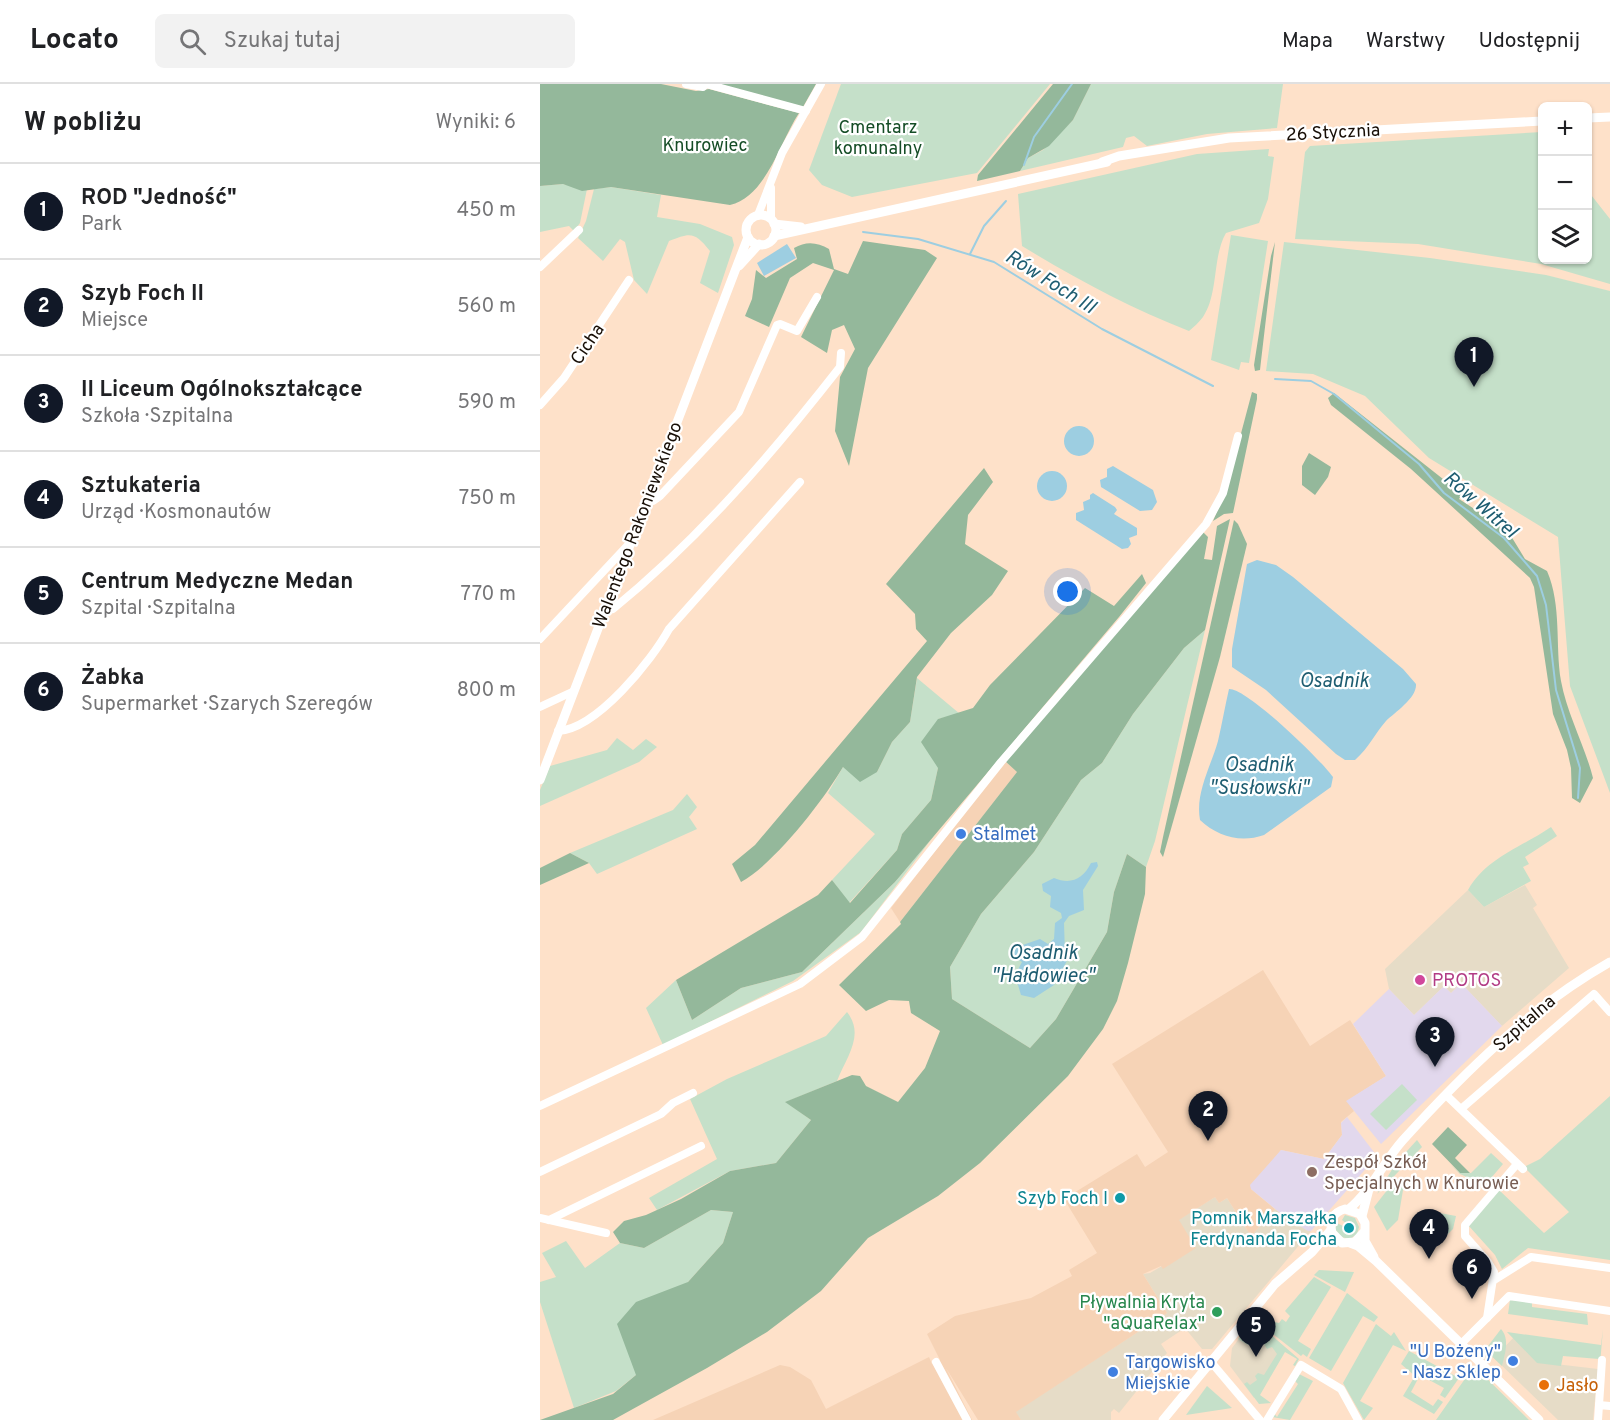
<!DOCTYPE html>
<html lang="pl">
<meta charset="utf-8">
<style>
body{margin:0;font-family:Overpass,sans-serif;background:#f2f2f2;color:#202124}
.controls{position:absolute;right:18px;top:18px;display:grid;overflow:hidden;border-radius:9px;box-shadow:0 2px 4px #0004}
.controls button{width:54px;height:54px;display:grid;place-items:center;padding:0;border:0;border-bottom:2px solid #e0e0e0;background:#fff;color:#202124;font:30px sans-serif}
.you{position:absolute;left:528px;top:508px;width:21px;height:21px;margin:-15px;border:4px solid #fff;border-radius:50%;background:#1a73e8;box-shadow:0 0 0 9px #1a73e833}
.badge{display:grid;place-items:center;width:39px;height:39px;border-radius:50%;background:#111827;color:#fff;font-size:20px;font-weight:700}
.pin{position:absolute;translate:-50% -50px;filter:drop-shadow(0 2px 3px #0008)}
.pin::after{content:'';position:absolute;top:32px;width:21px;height:18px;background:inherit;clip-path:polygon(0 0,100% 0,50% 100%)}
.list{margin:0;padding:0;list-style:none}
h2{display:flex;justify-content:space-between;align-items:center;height:78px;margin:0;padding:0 24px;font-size:26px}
h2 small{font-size:20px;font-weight:400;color:#757577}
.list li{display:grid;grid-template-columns:39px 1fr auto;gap:18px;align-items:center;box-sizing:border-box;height:96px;padding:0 24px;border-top:2px solid #e0e0e0}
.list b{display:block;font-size:22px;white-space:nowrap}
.list p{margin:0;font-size:20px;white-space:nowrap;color:#757577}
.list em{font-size:20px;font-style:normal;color:#757577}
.icon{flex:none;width:33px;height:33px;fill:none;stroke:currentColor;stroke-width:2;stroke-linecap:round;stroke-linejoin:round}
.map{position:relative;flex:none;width:1070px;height:1336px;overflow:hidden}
header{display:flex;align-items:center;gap:36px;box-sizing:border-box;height:84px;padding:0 30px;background:#fff;border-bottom:2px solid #e0e0e0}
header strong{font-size:28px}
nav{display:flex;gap:33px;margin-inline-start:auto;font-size:21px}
.search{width:420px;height:54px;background:#f2f2f2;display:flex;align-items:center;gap:15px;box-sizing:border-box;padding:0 21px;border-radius:9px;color:#757577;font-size:22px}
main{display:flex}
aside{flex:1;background:#fff}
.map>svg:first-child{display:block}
.commercial{fill:#e6dcc7}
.built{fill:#f6d3b6}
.education{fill:#e2d8ed}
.green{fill:#c5e0c9}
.forest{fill:#94b89b}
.water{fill:#9dcee1}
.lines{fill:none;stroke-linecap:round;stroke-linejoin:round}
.stream{stroke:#9dcee1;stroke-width:2}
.minor{stroke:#fff;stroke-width:8}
.tertiary{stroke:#fff;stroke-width:9}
.shop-dot{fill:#3f7fe0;stroke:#fff;stroke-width:2}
.hotel-dot{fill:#d1479c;stroke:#fff;stroke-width:2}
.education-dot{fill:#8d6e63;stroke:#fff;stroke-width:2}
.culture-dot{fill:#0f9aa8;stroke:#fff;stroke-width:2}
.leisure-dot{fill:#2e9e5b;stroke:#fff;stroke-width:2}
.food-dot{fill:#e8710a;stroke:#fff;stroke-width:2}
.labels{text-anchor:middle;stroke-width:4.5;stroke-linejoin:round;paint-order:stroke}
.park-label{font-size:18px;fill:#154d26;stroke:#fff}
.street-label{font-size:18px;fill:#170e06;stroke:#fff}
.shop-label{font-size:18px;fill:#366cbe;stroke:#fff;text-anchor:start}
.hotel-label{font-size:18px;fill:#b23c85;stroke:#fff;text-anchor:start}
.education-label{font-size:18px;fill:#785e54;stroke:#fff;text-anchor:start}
.culture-label{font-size:18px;fill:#0d838f;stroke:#fff;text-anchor:end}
.leisure-label{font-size:18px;fill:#27864d;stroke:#fff;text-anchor:end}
.food-label{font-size:18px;fill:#c56008;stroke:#fff;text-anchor:start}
.water-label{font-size:20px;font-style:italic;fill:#1e5d71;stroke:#fff}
</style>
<header>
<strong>Locato</strong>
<div class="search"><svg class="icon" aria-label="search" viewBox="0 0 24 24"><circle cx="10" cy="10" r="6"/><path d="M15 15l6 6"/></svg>Szukaj tutaj</div>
<nav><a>Mapa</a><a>Warstwy</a><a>Udostępnij</a></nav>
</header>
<main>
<aside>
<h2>W pobliżu<small>Wyniki: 6</small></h2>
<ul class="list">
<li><span class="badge">1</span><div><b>ROD &quot;Jedność&quot;</b><p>Park</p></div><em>450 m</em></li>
<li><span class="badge">2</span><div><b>Szyb Foch II</b><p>Miejsce</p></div><em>560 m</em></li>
<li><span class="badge">3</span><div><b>II Liceum Ogólnokształcące</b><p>Szkoła · Szpitalna</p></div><em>590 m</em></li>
<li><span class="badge">4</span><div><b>Sztukateria</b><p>Urząd · Kosmonautów</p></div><em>750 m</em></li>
<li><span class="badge">5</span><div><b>Centrum Medyczne Medan</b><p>Szpital · Szpitalna</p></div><em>770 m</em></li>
<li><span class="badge">6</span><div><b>Żabka</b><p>Supermarket · Szarych Szeregów</p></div><em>800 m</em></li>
</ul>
</aside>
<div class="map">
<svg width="1070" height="1336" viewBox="0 0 1070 1336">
<rect width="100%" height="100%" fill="#fee1c9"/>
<g class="commercial">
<polygon points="985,801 997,821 993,824 1029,884 962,942 921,899 911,909 904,902 874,931 849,905 845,885 928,806 944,823"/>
<polygon points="675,1113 679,1119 687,1114 711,1152 735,1125 746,1134 771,1147 672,1265 662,1265 645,1244 621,1260 627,1269 579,1329 574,1325 571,1328 571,1336 481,1336 475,1328 627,1229 603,1190 610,1189 622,1182 623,1184 655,1164 638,1136"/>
<polygon points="714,1235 744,1263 714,1314 690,1282 692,1264"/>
<polygon points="976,1251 1007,1279 1058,1285 1053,1336 1018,1336 954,1274"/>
</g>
<g class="built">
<polygon points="465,677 477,688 360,838 351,824"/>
<polygon points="723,886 770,962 810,936 846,992 807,1017 814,1027 801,1038 802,1051 784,1075 741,1066 711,1105 735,1125 711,1152 687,1114 679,1119 675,1113 639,1136 656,1164 623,1185 621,1182 603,1190 627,1229 476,1328 481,1336 438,1336 406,1284 432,1336 113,1336 240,1281 250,1283 271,1296 286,1325 389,1273 392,1280 400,1276 387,1250 415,1232 491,1214 532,1192 529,1186 557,1169 524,1115 597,1070 605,1083 628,1068 572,980"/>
</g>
<g class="education">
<polygon points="921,899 962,942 841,1060 806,1017 846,992 813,940 849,905 874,931 904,902 911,909"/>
<polygon points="807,1033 837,1072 771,1147 768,1147 745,1133 711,1105 710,1101 741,1066 784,1075 802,1051 801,1039"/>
</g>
<g class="green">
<polygon points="301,0 510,0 437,89 312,113 282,101 269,86"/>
<polygon points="551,0 743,0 737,44 667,50 607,62 594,52 586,54 583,63 480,87 488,74 503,66 533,36"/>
<polygon points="1002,48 1002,176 1048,176 1048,107 1070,135 1070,200 1001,180 878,160 755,155 765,68 770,62"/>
<path d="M 729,65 L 728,72 L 734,73 L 728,115 L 719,139 L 686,149 C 672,173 679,209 663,233 C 659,238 654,243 649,247 C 590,224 536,195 482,162 L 478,110 L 657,70 Z"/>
<polygon points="23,100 47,105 40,139 34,147 29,142 0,148 0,102"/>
<path d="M 71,103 L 121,111 L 117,133 L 160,140 L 192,153 L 194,161 L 178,209 L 160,199 L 170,167 C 155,148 151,148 129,157 L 107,210 L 94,196 L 85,158 L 80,155 L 63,177 L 38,154 L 46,137 L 54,105 Z"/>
<polygon points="691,151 728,157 709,279 701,278 699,286 671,276"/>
<polygon points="744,158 890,174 1006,191 1070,207 1070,709 1030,602 1018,453 889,374 825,312 773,290 726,287"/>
<polygon points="665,546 615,757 606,783 587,770 574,808 567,848 516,935 490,964 412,915 410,883 441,830 494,768 541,696 562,679 593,630 644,564"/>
<polygon points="377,594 420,630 398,635 398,684 391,716 362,750 357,766 309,819 292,796 335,750 288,709 303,683 337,688 352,658 370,638"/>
<polygon points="77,654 93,666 106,655 117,663 99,678 0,722 0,706 10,682 67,666"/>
<polygon points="147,710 157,723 149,733 157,745 57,790 49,779 30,769 133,726"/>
<path d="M 1011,743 L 1017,752 L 985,773 L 989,780 L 983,783 L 991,797 L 944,823 L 928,806 C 946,774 982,763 1011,743 Z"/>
<polygon points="396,749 321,848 253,897 123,961 106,924 136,896 152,936 201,904 262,888 355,798"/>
<path d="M 307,928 C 325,951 307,972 297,997 L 246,1018 L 271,1036 L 236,1079 L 190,1087 L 117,1126 L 109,1114 L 177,1075 L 150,1015 L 187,995 L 286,952 Z"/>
<polygon points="862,1000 877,1016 846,1046 830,1030"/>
<polygon points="1070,1012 1070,1176 988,1164 962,1185 955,1171 928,1141 959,1106 1004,1149 1029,1128 984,1083 1000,1075"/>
<polygon points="877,1056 882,1063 837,1110 856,1079"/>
<polygon points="951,1069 963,1080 945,1101 920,1090 911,1081 920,1089 931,1089"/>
<polygon points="852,1100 864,1100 858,1136 847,1147 834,1123"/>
<polygon points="171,1126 193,1128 183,1159 148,1198 96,1291 76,1307 34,1324 0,1218 0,1198 16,1193 2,1169 26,1157 45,1184 80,1159 104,1164"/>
<polygon points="889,1127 916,1132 913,1145 906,1152 888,1132"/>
<polygon points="805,1131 815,1134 819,1143 817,1150 810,1155 801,1153 795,1145 797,1139 805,1143 807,1140 802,1136"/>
<polygon points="779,1186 814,1188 805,1208 774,1191"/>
<polygon points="774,1193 791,1203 758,1257 771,1265 767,1273 763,1270 761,1272 733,1250 730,1237 739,1239 742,1235 746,1238 750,1232 745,1227"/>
<polygon points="807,1209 838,1233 834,1238 823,1232 791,1287 769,1274"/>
<polygon points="970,1216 992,1218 992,1223 1047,1230 1048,1241 968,1230"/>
<polygon points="715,1237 759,1275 755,1282 753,1281 757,1275 745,1268 720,1311 731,1319 719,1320 704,1300 707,1298 710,1301 717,1296 715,1292 718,1289 724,1291 737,1270 732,1263 727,1265 723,1258 727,1255 724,1251 708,1261 698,1255"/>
<polygon points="836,1240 851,1252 854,1248 866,1267 853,1261 820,1317 833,1324 824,1336 803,1299"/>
<path d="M 961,1245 C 970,1255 965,1270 962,1282 L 945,1266 Z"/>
<polygon points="1063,1245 1060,1280 1059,1275 1023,1272 1021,1282 997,1279 967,1248 1061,1261"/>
<polygon points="869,1267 919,1294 905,1314 900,1311 904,1304 880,1291 871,1308 893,1322 898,1315 903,1318 894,1330 863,1312 875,1292 861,1280"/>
<polygon points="934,1282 935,1283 989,1336 896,1336"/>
<polygon points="759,1290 773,1297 750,1336 732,1333 734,1329 737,1333 758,1300 755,1297"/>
<polygon points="667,1302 692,1324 646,1331"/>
</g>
<g class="forest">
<path d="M 0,0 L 121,0 L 156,7 L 169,5 L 259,29 C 240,58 226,113 190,121 L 71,103 L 42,107 L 23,100 L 0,102 Z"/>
<polygon points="179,0 276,0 263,23"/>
<polygon points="513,0 551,0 533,36 509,62 488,74 480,87 437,97 438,91"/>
<path d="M 323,157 L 385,166 L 397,174 L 328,284 L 309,382 L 295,347 L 300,293 L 315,265 L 304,241 L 292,246 L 287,269 L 261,253 L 294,186 L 273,179 L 250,194 L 229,243 L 205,232 L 212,215 L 216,186 L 226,194 L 257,175 L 254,164 C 266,157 277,158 289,165 L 294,185 L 308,190 Z"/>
<polygon points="735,158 721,277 720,286 715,287 714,281 731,172"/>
<polygon points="712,308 717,310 717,315 693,429 684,430 673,437 686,406"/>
<path d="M 794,309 L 922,410 L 919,415 L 962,443 L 971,452 L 985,475 L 1007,487 C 1022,522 1015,561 1021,597 C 1027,630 1045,662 1053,694 L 1040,719 L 1032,714 L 1031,684 L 1027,666 L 1013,630 L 994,503 L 990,494 L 871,385 L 791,321 L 788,314 Z"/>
<polygon points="769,369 791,383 788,393 775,411 762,401 762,382"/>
<path d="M 444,384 L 453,398 L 428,431 L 425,460 L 468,487 L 452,511 L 411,549 L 377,593 L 370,638 L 352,658 L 337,688 L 320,698 L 303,683 C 283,717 235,779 201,798 L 192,780 L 215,761 L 387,557 L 376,545 L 375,530 L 346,500 Z"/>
<polygon points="690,435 665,546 644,564 593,630 562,679 541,696 494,768 441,830 410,883 412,915 490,964 516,935 567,848 574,808 587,770 606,783 605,810 588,879 577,917 563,945 528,992 440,1079 398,1112 328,1154 281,1207 227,1248 167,1284 73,1336 0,1336 73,1310 96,1291 77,1240 96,1218 148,1198 183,1159 193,1128 171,1126 104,1164 80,1159 73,1148 84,1137 106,1131 141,1115 190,1087 236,1079 271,1036 245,1018 312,991 320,992 326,1002 358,1018 385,984 400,947 371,929 369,917 349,916 326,927 299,901 361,840 360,838 477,688 465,677 663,448 668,453 664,475 672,476 677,442"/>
<polygon points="694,436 698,440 707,460 680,573 623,773 620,768 623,753"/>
<polygon points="602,490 606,499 579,533 355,798 262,888 201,904 152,936 136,896 278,811 292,796 310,819 357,766 362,750 391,716 398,684 381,658 398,635 433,624 450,601 545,504 574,522"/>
<polygon points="30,769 49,779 0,801 0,784"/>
<polygon points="908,1043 927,1061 915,1074 930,1089 920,1089 892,1060"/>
</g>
<g class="water">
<polygon points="247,160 256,174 224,192 217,179"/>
<circle cx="539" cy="357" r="15"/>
<polygon points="573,382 613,406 617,418 612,426 600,427 561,403 560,396 567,393 567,385"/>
<circle cx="512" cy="402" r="15"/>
<polygon points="553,409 575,423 577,426 574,430 597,444 597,451 589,454 591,460 588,464 582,465 536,436 536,429 544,426 543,418 550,415 550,411"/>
<path d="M 717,476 L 736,481 L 753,493 L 863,585 L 876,600 C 877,614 855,628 846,637 C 835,649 829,664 815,676 L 805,676 L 796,670 L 726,606 L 692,583 L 692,565 L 707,480 Z"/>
<path d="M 689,605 C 707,604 781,676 793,693 L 791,703 L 724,751 C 701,759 678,753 660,736 C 655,709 671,682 678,657 C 682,640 685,622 689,605 Z"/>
<path d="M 557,778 L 558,782 L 543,806 L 544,826 L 529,832 L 524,839 L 525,870 L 529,873 L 514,901 L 494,914 L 481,911 L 475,891 L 482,878 L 473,872 L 474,864 L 500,855 L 508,860 L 514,855 L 515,839 L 522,834 L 521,829 L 510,823 L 511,812 L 503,807 L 502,800 L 514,794 C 531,801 543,795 551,779 Z"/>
</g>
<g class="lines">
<g class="stream">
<polyline points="484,81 494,53 532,0"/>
<polyline points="323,148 378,155 454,178 562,245 673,302"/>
<polyline points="430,170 444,142 466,117"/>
<polyline points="735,295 771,297 794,310 879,380 904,409 964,454 997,492 1006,521 1016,606 1040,684 1038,714"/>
</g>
<g class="minor">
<polyline points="146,0 163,3 166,0 266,27"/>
<polyline points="218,131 242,69 281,0"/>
<polyline points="231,134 231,104"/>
<polyline points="0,183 39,146"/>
<polyline points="0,321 24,294 89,196"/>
<polyline points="106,415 113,417 120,412 199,328 237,241 240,240 257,247 277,213"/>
<path d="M 64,527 L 73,525 C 159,455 232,370 300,283 L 301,269"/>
<polyline points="0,555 89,460"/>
<polyline points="0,623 32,608"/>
<path d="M 18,647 C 57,645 112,576 129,545 L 260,398"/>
<polyline points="906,1011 983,1085"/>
<polyline points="0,1022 260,900 322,853 461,678 666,440 683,409 698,352"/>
<polyline points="921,1025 1054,910 1070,928"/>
<polyline points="0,1088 121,1030 133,1019 153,1009"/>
<polyline points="0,1134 66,1149"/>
<polyline points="9,1136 161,1062"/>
<polyline points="954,1196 991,1173 1070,1184"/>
<polyline points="947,1234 954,1188 948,1178 925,1152 925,1141 977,1080"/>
<polyline points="921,1260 969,1212 1070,1227"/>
<polyline points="396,1278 427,1336"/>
<polyline points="671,1278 720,1336"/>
<polyline points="1059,1321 1062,1276"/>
<polyline points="727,1336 761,1281 801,1305 818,1336"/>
<polyline points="1058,1336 1059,1321 1070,1322"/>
</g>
<g class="tertiary">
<polyline points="1048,34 1070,33"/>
<polyline points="562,78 579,72 689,54 1002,37"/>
<circle cx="221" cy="146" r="15"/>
<polyline points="234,140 261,143"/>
<polyline points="234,152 567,78"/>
<polyline points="199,182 219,160"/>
<polyline points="0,696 208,153"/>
<path d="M 809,1125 C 831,1107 844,1077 863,1056 C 924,989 990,923 1070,878"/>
<polyline points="822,1132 829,1105"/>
<path d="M 824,1148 L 815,1158 L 802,1159 L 792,1149 C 789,1137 793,1128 805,1125 L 820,1130 L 825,1139 L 825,1157 L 834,1173"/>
<polyline points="810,1159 818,1162 836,1177 999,1336"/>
<polyline points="623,1336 735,1200 772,1168 791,1146"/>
</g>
</g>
<g class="shop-dot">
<circle cx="421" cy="750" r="6"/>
<circle cx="973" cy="1277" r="6"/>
<circle cx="573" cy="1288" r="6"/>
</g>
<circle class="hotel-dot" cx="880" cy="896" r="6"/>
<circle class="education-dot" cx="772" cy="1088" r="6"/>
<g class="culture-dot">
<circle cx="580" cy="1114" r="6"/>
<circle cx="809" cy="1144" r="6"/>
</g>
<circle class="leisure-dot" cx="677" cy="1228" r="6"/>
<circle class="food-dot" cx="1004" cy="1301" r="6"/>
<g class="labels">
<g class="park-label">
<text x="338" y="49">Cmentarz<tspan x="338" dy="21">komunalny</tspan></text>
<text x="165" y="67">Knurowiec</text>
</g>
<g class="street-label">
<text transform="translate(793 48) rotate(-3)" y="6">26 Stycznia</text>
<text transform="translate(47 260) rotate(-56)" y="6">Cicha</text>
<text transform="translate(97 441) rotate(-69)" y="6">Walentego Rakoniewskiego</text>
<text transform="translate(984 939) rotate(-41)" y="6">Szpitalna</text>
</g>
<g class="shop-label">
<text x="433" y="756">Stalmet</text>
<text x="961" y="1273" text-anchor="end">"U Bożeny"<tspan x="961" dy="21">- Nasz Sklep</tspan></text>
<text x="585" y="1284">Targowisko<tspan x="585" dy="21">Miejskie</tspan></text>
</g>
<g class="hotel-label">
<text x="892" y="902">PROTOS</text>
</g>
<g class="education-label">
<text x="784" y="1084">Zespół Szkół<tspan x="784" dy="21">Specjalnych w Knurowie</tspan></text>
</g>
<g class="culture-label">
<text x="568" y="1120">Szyb Foch I</text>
<text x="797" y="1140">Pomnik Marszałka<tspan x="797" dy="21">Ferdynanda Focha</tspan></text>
</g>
<g class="leisure-label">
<text x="665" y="1224">Pływalnia Kryta<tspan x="665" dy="21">"aQuaRelax"</tspan></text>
</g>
<g class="food-label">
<text x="1016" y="1307">Jasło</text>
</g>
<g class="water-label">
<text transform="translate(511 197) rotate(32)" y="7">Rów Foch III</text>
<text transform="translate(941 420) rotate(41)" y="7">Rów Witrel</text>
<text x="794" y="603">Osadnik</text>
<text x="719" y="687">Osadnik<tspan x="719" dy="23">"Susłowski"</tspan></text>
<text x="503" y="875">Osadnik<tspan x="503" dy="23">"Hałdowiec"</tspan></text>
</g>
</g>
</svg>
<div class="controls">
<button>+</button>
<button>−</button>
<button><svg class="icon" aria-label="layers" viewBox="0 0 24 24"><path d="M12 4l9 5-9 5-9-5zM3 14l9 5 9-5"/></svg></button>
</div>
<div class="you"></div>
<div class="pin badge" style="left:934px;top:303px">1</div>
<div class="pin badge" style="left:668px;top:1057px">2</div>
<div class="pin badge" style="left:895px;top:983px">3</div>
<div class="pin badge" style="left:889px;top:1175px">4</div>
<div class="pin badge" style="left:716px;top:1273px">5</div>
<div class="pin badge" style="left:932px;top:1215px">6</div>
</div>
</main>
